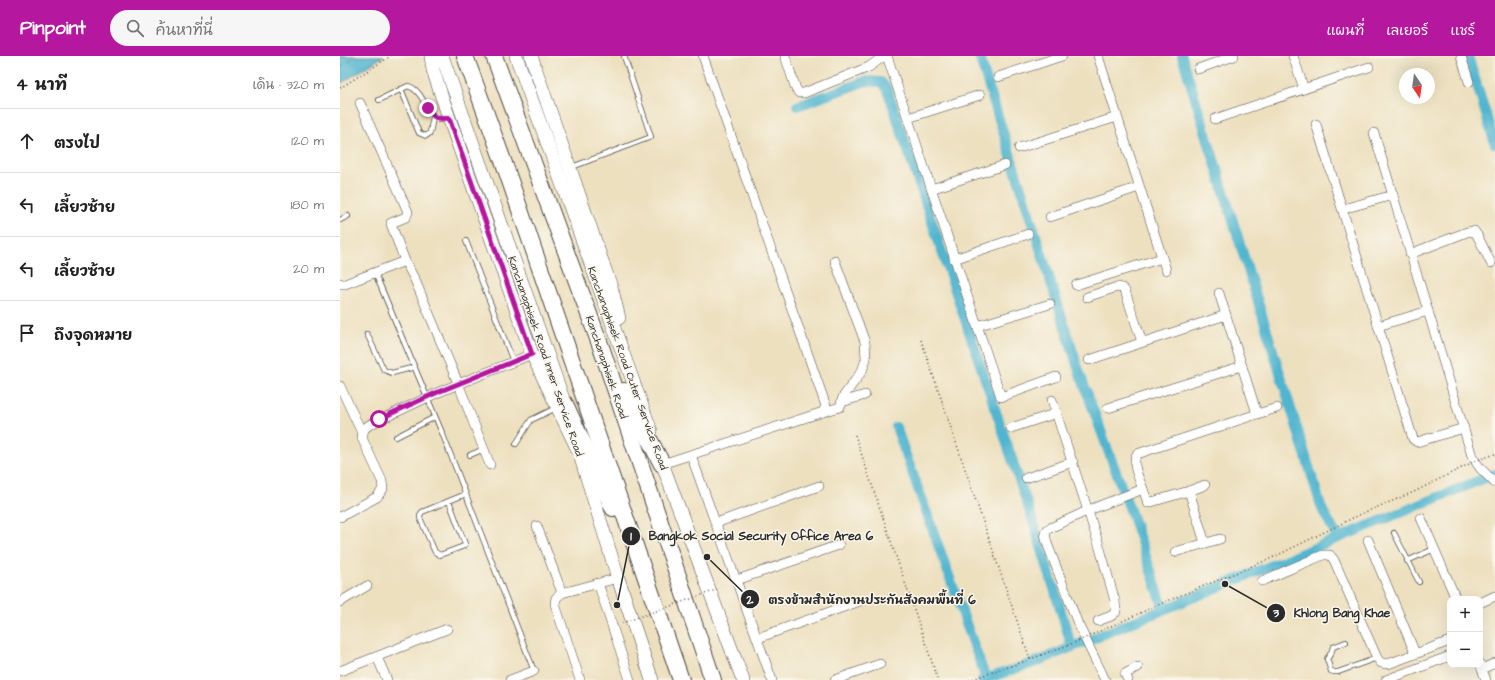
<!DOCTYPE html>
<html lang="th">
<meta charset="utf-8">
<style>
body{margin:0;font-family:"Architects Daughter","Playpen Sans Thai",sans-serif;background:#f6f6f6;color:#222}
.controls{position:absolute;right:12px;bottom:12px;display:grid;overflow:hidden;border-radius:8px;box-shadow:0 4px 16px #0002}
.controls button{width:36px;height:36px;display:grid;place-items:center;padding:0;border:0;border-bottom:1px solid #e0e0e0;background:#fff;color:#222;font:20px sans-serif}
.compass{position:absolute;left:1059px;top:12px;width:36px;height:36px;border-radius:50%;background:#fff;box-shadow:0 4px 16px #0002;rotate:167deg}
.stop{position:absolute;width:12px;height:12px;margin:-9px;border:3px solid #b5179e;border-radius:50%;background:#fff}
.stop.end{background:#b5179e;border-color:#fff;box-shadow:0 1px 4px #0008}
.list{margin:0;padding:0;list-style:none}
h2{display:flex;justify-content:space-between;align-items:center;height:52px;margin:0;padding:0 16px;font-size:17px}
h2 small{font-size:13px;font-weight:400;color:#767676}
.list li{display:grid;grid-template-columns:26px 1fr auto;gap:12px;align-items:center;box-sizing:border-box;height:64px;padding:0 16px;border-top:1px solid #e0e0e0}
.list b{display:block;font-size:15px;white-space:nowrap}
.list em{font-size:13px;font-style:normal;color:#767676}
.icon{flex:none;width:22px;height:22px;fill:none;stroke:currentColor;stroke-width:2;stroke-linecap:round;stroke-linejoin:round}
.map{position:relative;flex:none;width:1155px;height:624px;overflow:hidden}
header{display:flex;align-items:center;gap:24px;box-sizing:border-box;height:56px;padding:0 20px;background:#b5179e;color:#fff}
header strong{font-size:19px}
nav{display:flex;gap:22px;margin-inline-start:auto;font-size:14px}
.search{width:280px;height:36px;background:#f6f6f6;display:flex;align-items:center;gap:10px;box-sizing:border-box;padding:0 14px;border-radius:22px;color:#767676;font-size:15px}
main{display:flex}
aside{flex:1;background:#fff}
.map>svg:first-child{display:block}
.water{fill:#51b5cf;stroke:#3e707d}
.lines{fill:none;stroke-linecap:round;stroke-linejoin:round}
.canal{stroke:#51b5cf;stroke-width:10}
.ferry{stroke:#385b64;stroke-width:1;stroke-dasharray:5 4;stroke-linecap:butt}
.service-casing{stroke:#484641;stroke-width:6}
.minor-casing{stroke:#484641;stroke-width:10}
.secondary-casing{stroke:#484641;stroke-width:14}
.trunk-casing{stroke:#484641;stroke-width:18}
.path{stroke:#484641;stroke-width:1.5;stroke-dasharray:1 3;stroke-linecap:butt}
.service{stroke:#fff;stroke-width:4.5}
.minor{stroke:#fff;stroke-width:9}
.secondary{stroke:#fff;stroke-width:13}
.trunk{stroke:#fff;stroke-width:16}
.path-bridge{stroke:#484641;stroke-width:1.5;stroke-dasharray:1 3;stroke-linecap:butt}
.route{stroke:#b5179e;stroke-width:5}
.labels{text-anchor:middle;stroke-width:3;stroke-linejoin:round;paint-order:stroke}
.street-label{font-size:11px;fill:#2b2b2b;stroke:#fbf7ec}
.leader{fill:none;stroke:#2b2b2b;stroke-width:1.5}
.callout-dot{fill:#2b2b2b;stroke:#fbf7ec;stroke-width:1.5}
.mark-label{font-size:12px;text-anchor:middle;font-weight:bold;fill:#fff}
.callout-label{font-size:12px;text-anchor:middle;font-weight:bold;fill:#2b2b2b;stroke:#fbf7ec;stroke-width:3;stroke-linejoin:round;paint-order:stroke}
</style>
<header>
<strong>Pinpoint</strong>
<div class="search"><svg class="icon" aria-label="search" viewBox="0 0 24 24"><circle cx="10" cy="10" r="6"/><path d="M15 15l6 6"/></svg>ค้นหาที่นี่</div>
<nav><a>แผนที่</a><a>เลเยอร์</a><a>แชร์</a></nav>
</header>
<main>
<aside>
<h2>4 นาที<small>เดิน · 320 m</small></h2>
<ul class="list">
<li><svg class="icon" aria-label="ahead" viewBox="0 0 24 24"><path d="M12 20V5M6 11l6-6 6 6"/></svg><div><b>ตรงไป</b></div><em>120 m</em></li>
<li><svg class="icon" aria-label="left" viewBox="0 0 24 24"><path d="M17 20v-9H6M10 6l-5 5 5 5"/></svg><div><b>เลี้ยวซ้าย</b></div><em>180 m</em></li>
<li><svg class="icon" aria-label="left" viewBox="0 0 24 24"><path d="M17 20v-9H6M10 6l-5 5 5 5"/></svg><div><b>เลี้ยวซ้าย</b></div><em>20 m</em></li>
<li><svg class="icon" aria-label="arrive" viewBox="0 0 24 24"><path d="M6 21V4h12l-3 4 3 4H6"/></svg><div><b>ถึงจุดหมาย</b></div></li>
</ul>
</aside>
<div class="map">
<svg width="1155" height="624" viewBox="0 0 1155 624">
<rect width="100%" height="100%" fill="#fbf7ec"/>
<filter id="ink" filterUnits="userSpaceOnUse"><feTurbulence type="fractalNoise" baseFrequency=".025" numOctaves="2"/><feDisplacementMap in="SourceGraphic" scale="8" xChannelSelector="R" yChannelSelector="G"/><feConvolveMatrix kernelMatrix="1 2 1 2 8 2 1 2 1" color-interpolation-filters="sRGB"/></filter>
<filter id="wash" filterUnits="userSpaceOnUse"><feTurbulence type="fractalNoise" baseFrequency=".012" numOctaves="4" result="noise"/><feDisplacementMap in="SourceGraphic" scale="16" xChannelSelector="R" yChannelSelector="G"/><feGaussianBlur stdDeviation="0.9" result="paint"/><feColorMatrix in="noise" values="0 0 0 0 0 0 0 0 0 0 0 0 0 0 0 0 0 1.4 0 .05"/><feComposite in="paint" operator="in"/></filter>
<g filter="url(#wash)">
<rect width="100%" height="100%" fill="#ede0bf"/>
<polygon class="water" points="0,0 44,0 0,28"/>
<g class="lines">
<g class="canal">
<polyline points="639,0 739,315 790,454 824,553"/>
<polyline points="842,0 982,453 998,482"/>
<polyline points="1128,0 1155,88"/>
<polyline points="457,50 526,25 541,26 547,33 693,465 732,591"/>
<polyline points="556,371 646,623"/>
<polyline points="642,624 693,607 1155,418"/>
</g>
<polyline class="ferry" points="0,11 17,0"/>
</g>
</g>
<g filter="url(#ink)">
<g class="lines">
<defs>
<g id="service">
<polyline points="61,33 79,77 86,80 90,77 93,61"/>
<path d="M 39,44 L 68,30 C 84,34 87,61 98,63 C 100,63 104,62 107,62"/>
<polyline points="232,111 311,81 284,0"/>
<polyline points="0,164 8,160"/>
<polyline points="126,185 173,305"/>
<polyline points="35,217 103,379 194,615"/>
<polyline points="27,278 44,314 52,317 75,311"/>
<polyline points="56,381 95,361"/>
<polyline points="176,388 191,364 216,352"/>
<polyline points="130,399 144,393"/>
<polyline points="109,445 125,488 124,490 100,499 95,496 80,462 80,459 82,456 126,438"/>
<polyline points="1054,477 1079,526"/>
<polyline points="1067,505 1094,493"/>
<polyline points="1006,586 993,591 991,597 987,603 991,615 994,616 998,616 1037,602"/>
</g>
<g id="minor">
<polyline points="445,0 456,33 459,37 464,37 529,11 544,0"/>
<polyline points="547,0 661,341 716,321"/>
<polyline points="758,0 826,214"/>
<polyline points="953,0 964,33"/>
<polyline points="1121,0 1129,26"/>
<polyline points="858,13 894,0"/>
<polyline points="658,21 722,0"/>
<polyline points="20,47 68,156 66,161 51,167 51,168 65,205"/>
<polyline points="568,62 640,39"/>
<polyline points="875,63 1029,11"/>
<polyline points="976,68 1073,383 1077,386 1124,372"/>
<polyline points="1034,77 1132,400 1140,412 1155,427"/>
<polyline points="679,92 777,61"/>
<polyline points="591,133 665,109"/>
<polyline points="1003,153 1053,139"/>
<polyline points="710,161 799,131"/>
<polyline points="1070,198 1127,176 1134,175 1137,179 1151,207"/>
<polyline points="614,203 688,178"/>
<polyline points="0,227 1,228 5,228 65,205 75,224 118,327 150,409"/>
<polyline points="736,229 822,202"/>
<polyline points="747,241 777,231 782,232 785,235 802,286"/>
<polyline points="637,270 710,248"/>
<polyline points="1038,270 1088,255"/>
<polyline points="749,304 886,259"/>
<polyline points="0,330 22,377"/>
<polyline points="712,344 759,489 775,545 776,556 771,560 758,565"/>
<polyline points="502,346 525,339"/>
<polyline points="768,352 902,310"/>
<polyline points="483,356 500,351 503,341 522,315 526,303 525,286 495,205"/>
<polyline points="917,358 937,352"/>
<polyline points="671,372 717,357"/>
<polyline points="351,399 432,624"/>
<polyline points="322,408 483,356 486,350 363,0"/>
<polyline points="686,422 733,406"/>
<path d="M 803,433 C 799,422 791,408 797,398 L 917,358 L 879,237"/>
<polyline points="849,435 865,429"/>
<polyline points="0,461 37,441 43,433 42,425 22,382 24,373 29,369 99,336 192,298"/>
<polyline points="1081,462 1116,543"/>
<polyline points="376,467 479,430"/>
<polyline points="197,470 222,537"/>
<polyline points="1028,484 1075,597"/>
<polyline points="835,496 880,483"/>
<polyline points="397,524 499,489"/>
<polyline points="922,525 983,499 990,499 994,504 1037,602 1041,607 1048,608 1110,585"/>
<polyline points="258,527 290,624"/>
<polyline points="0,546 27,530"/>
<polyline points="1140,547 1155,540"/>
<polyline points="418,582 520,545"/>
<polyline points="37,601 47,624"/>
<polyline points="1140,608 1146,624"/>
<polyline points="1142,613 1155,607"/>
<polyline points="0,615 107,573"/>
<polyline points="170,624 194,615"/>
<polyline points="240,624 215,548 216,542 222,537 278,522"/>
<polyline points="495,624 540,608"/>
<polyline points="765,624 738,568 707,487 705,477 708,473 749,454 803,433 808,447 849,435 865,487"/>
<polyline points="788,624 785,618 798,611"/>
<polyline points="1046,624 1110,600"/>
</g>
<g id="secondary">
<polyline points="91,0 93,14 109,62 192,298 238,394"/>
<polyline points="102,0 228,357"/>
<polyline points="176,0 311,375"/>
<polyline points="191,0 272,234 279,262"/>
<polyline points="236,386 278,522 312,624"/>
<polyline points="319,399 403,624"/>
</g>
<g id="trunk">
<polyline points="125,0 166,113 341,624"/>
<polyline points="154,0 261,291 373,624"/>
<polyline points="284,335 322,408"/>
<polyline points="225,348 273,452"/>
</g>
</defs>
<use href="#service" class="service-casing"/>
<use href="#minor" class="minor-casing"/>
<use href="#secondary" class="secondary-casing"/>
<use href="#trunk" class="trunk-casing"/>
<g class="path">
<polyline points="0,32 51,0"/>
<polyline points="581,284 690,603"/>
<polyline points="515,379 598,624"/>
</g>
<use href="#service" class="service"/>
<use href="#minor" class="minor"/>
<use href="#secondary" class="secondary"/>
<use href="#trunk" class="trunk"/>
<g class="path-bridge">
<polyline points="282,567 379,533"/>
<polyline points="629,624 674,609 734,587 820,548 932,502 1023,457 1074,436 1135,405 1155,398"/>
</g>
</g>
</g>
<g class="lines" filter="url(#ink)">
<path class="route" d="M 39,363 L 98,336 L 192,298 L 109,62 C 96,63 95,64 88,52"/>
</g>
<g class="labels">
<g class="street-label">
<text transform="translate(206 300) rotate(71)" y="4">Kanchanaphisek Road Inner Service Road</text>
<text transform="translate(267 311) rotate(71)" y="4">Kanchanaphisek Road</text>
<text transform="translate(288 312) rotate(70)" y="4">Kanchanaphisek Road Outer Service Road</text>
</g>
</g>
<path class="leader" d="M277 549L291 480M367 501L410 543M885 528L936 557"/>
<g class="callout-dot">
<circle cx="277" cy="549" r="4"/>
<circle cx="367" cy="501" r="4"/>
<circle cx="885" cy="528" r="4"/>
<circle cx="291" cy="480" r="10"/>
<circle cx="410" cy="543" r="10"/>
<circle cx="936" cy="557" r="10"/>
</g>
<g class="mark-label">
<text x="291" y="484">1</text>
<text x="410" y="548">2</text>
<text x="936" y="561">3</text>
</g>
<g class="callout-label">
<text x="421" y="484">Bangkok Social Security Office Area 6</text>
<text x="532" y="548">ตรงข้ามสำนักงานประกันสังคมพื้นที่ 6</text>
<text x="1002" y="561">Khlong Bang Khae</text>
</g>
</svg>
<div class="controls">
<button>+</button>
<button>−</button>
</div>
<svg class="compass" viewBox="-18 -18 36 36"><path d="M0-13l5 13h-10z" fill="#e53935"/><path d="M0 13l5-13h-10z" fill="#767676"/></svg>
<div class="stop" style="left:39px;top:363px"></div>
<div class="stop end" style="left:88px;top:52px"></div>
</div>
</main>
